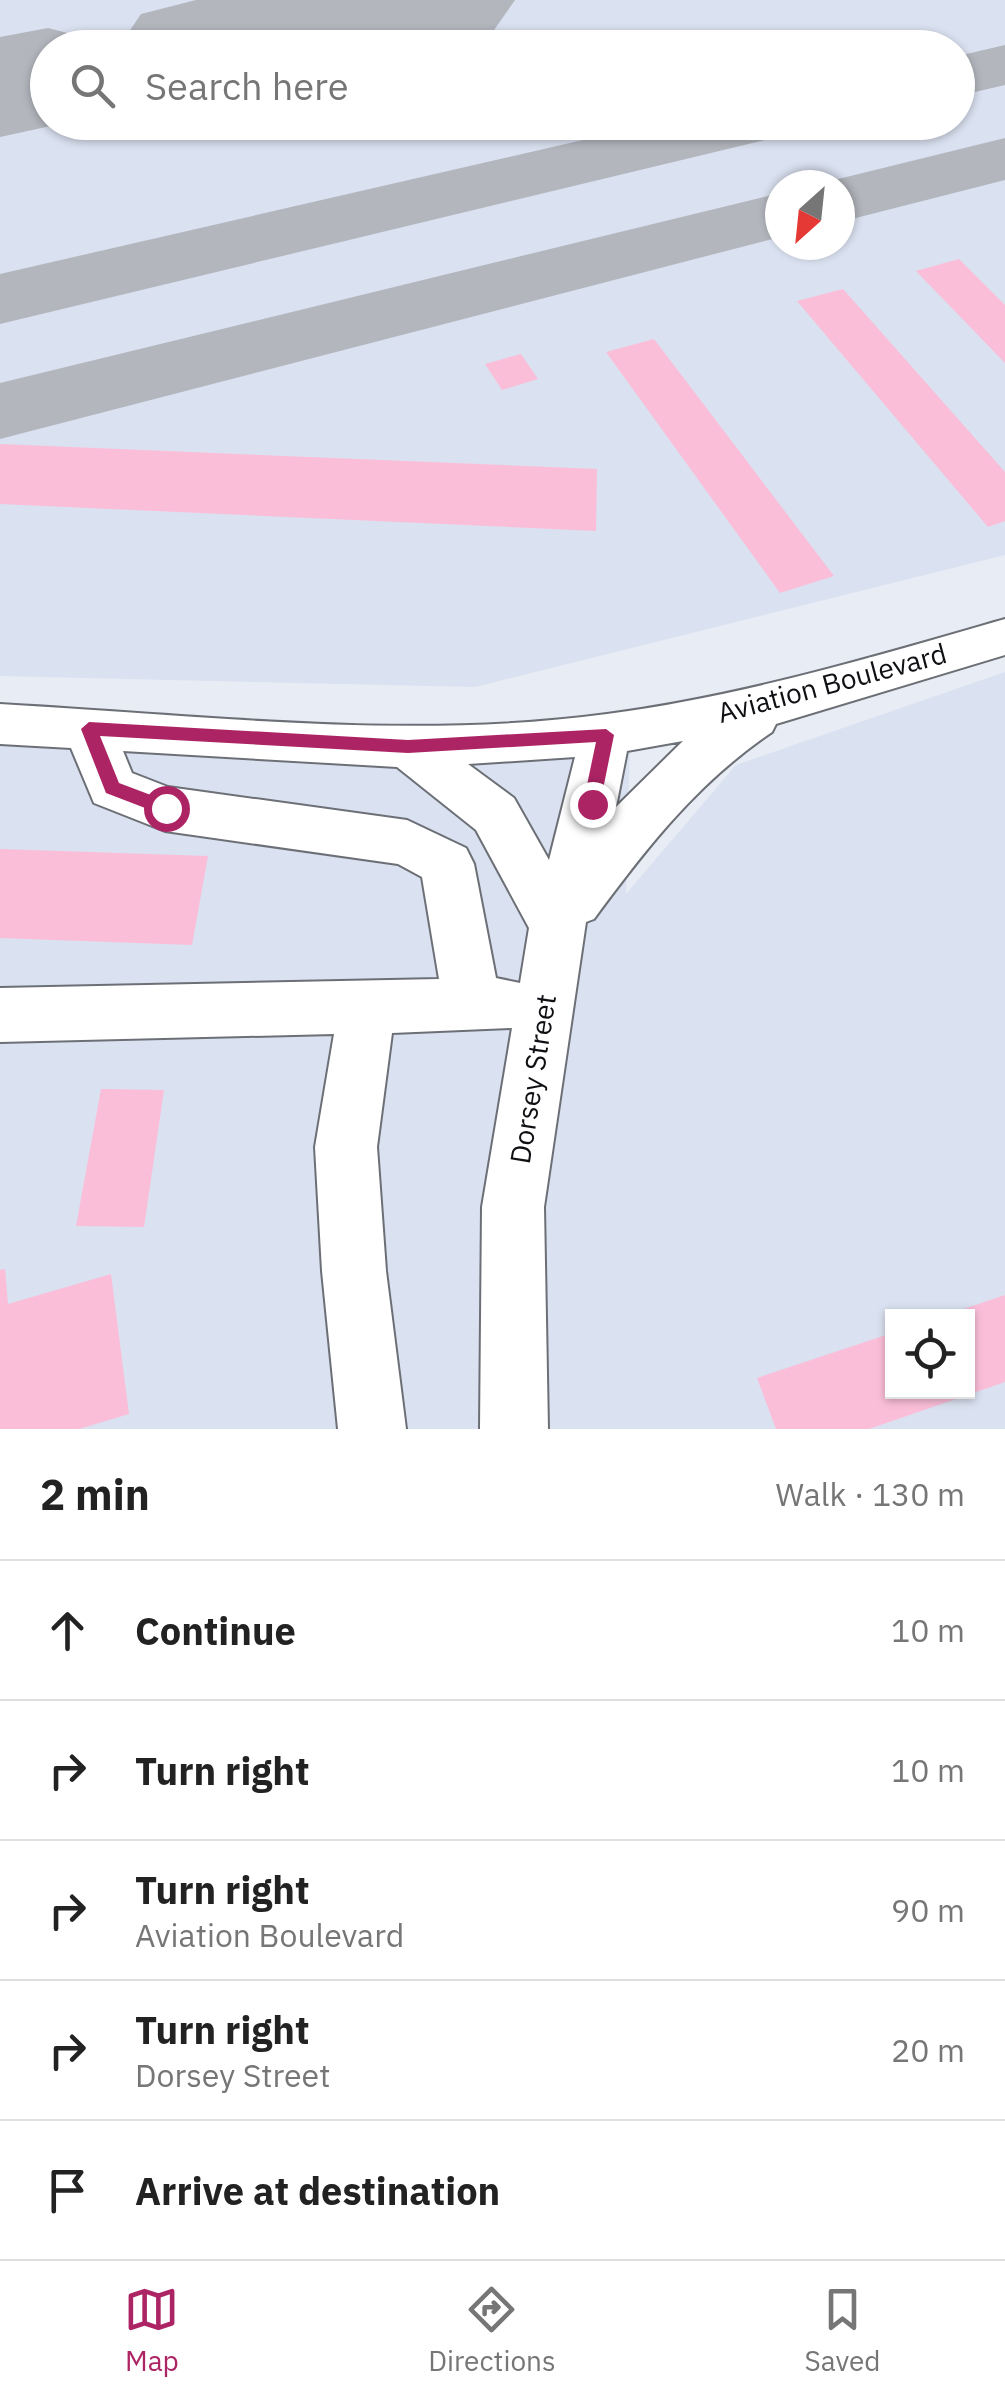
<!DOCTYPE html>
<meta charset="utf-8">
<style>
body{margin:0;font-family:"IBM Plex Sans",sans-serif;background:#f6f6f6;color:#222}
.controls{position:absolute;right:30px;bottom:30px;display:grid;overflow:hidden;border-radius:0px;box-shadow:0 2px 8px #0004}
.controls button{width:90px;height:90px;display:grid;place-items:center;padding:0;border:0;border-bottom:2px solid #e0e0e0;background:#fff;color:#222;font:50px sans-serif}
.compass{position:absolute;left:765px;top:170px;width:90px;height:90px;border-radius:50%;background:#fff;box-shadow:0 2px 8px #0004;rotate:207deg}
.stop{position:absolute;width:30px;height:30px;margin:-22px;border:8px solid #ad2465;border-radius:50%;background:#fff}
.stop.end{background:#ad2465;border-color:#fff;box-shadow:0 2px 10px #0008}
.list{margin:0;padding:0;list-style:none}
h2{display:flex;justify-content:space-between;align-items:center;height:130px;margin:0;padding:0 40px;font-size:42px}
h2 small{font-size:32px;font-weight:400;color:#767676}
.list li{display:grid;grid-template-columns:65px 1fr auto;gap:30px;align-items:center;box-sizing:border-box;height:140px;padding:0 40px;border-top:2px solid #e0e0e0}
.list b{display:block;font-size:38px;white-space:nowrap}
.list p{margin:0;font-size:32px;white-space:nowrap;color:#767676}
.list em{font-size:32px;font-style:normal;color:#767676}
.icon{flex:none;width:55px;height:55px;fill:none;stroke:currentColor;stroke-width:2;stroke-linecap:round;stroke-linejoin:round}
.map{position:relative;flex:none;width:1005px;height:1429px;overflow:hidden}
.search{position:absolute;background:#fff;box-shadow:0 2px 8px #0004;left:30px;right:30px;top:30px;height:110px;display:flex;align-items:center;gap:25px;box-sizing:border-box;padding:0 35px;border-radius:55px;color:#767676;font-size:38px}
.sheet{height:830px;background:#fff}
nav{display:flex;justify-content:space-around;align-items:center;box-sizing:border-box;height:140px;border-top:2px solid #e0e0e0;background:#fff;font-size:28px;color:#767676}
nav a{display:grid;justify-items:center;gap:5px}
nav .on{color:#ad2465}
.map>svg:first-child{display:block}
.built{fill:#dae1f0;fill-rule:evenodd}
.lines{fill:none;stroke-linecap:round;stroke-linejoin:round}
.taxiway{fill:#b3b6bd;fill-rule:evenodd}
.runway{fill:#b3b6bd;fill-rule:evenodd}
.building{fill:#fbbed9}
.minor-casing{stroke:#6c7076;stroke-width:4}
.minor{fill:#fff;fill-rule:evenodd}
.route{fill:#ad2465}
.labels{text-anchor:middle;stroke-width:8;stroke-linejoin:round;paint-order:stroke}
.street-label{font-size:28px;fill:#0f1013;stroke:#fff}
</style>
<div class="map">
<svg width="1005" height="1429" viewBox="0 0 1005 1429">
<rect width="100%" height="100%" fill="#e8ecf4"/>
<g class="built">
<path d="M 0,0 L 1005,0 L 1005,555 L 475,687 L 0,676 ZM 48,48 L 958,48 L 958,122 L 48,122 ZM 780,185 L 840,185 L 840,245 L 780,245 Z"/>
<path d="M 1005,672 L 1005,1429 L 0,1429 L 0,726 L 630,741 L 626,894 L 736,765 ZM 892,1316 L 968,1316 L 968,1392 L 892,1392 Z"/>
</g>
<g class="lines">
<g class="taxiway">
<polygon points="350,0 396,0 429,48 364,48 341,13"/>
<polygon points="1005,45 1005,85 958,96 958,56"/>
<polygon points="661,122 787,122 777,137 0,324 0,274"/>
<polygon points="1005,138 1005,180 840,222 840,185 814,185"/>
<polygon points="780,193 780,237 0,439 0,383"/>
</g>
<g class="runway">
<polygon points="196,0 515,0 492,33 433,48 118,48 141,14"/>
<polygon points="48,28 107,43 110,48 48,48 48,122 69,122 0,137 0,37"/>
</g>
</g>
<g class="building">
<polygon points="959,259 1005,305 1005,363 916,271"/>
<polygon points="843,289 1005,472 1005,521 988,527 797,301"/>
<polygon points="654,339 834,576 780,593 606,352"/>
<polygon points="521,354 538,379 502,390 485,364"/>
<polygon points="0,444 597,469 596,531 0,504"/>
<polygon points="0,849 208,856 192,945 0,938"/>
<polygon points="101,1089 164,1090 144,1227 76,1226"/>
<polygon points="5,1269 8,1304 111,1274 129,1414 79,1429 0,1429 0,1270"/>
<polygon points="1005,1295 1005,1382 869,1429 776,1429 757,1378 892,1333 892,1392 968,1392 968,1316 943,1316"/>
</g>
<g class="lines">
<defs>
<path id="minor" d="M 1005,619 L 1005,655 L 776,724 L 772,732 C 697,783 647,847 594,919 L 586,922 L 544,1207 L 548,1429 L 480,1429 L 482,1207 L 512,1028 L 392,1033 L 377,1147 L 386,1271 L 406,1429 L 338,1429 L 322,1271 L 315,1147 L 334,1034 L 0,1042 L 0,988 L 439,979 L 422,877 L 398,864 L 165,831 L 94,803 L 71,748 L 0,744 L 0,704 C 200,715 407,741 607,714 C 743,696 873,657 1005,619 ZM 683,741 L 616,807 L 627,751 ZM 123,751 L 397,767 L 476,830 L 529,928 L 520,983 L 496,978 L 474,864 L 466,848 L 407,820 L 168,787 L 132,773 ZM 575,757 L 549,860 L 514,798 L 468,764 Z"/>
</defs>
<use href="#minor" class="minor-casing"/>
<use href="#minor" class="minor"/>
</g>
<polygon class="route" points="89,722 408,740 606,729 614,735 600,804 592,811 583,804 596,742 408,753 100,736 119,783 172,803 172,814 166,816 106,793 81,729"/>
<g class="labels">
<g class="street-label">
<text transform="translate(832 683) rotate(-15)" y="10">Aviation Boulevard</text>
<text transform="translate(533 1079) rotate(-81)" y="10">Dorsey Street</text>
</g>
</g>
</svg>
<div class="controls">
<button><svg class="icon" aria-label="locate" viewBox="0 0 24 24"><circle cx="12" cy="12" r="6"/><path d="M12 2v4M12 18v4M2 12h4M18 12h4"/></svg></button>
</div>
<svg class="compass" viewBox="-18 -18 36 36"><path d="M0-13l5 13h-10z" fill="#e53935"/><path d="M0 13l5-13h-10z" fill="#767676"/></svg>
<div class="stop" style="left:166px;top:808px"></div>
<div class="stop end" style="left:592px;top:804px"></div>
<div class="search"><svg class="icon" aria-label="search" viewBox="0 0 24 24"><circle cx="10" cy="10" r="6"/><path d="M15 15l6 6"/></svg>Search here</div>
</div>
<section class="sheet">
<h2>2 min<small>Walk · 130 m</small></h2>
<ul class="list">
<li><svg class="icon" aria-label="ahead" viewBox="0 0 24 24"><path d="M12 20V5M6 11l6-6 6 6"/></svg><div><b>Continue</b></div><em>10 m</em></li>
<li><svg class="icon" aria-label="right" viewBox="0 0 24 24"><path d="M7 20v-9h11M14 6l5 5-5 5"/></svg><div><b>Turn right</b></div><em>10 m</em></li>
<li><svg class="icon" aria-label="right" viewBox="0 0 24 24"><path d="M7 20v-9h11M14 6l5 5-5 5"/></svg><div><b>Turn right</b><p>Aviation Boulevard</p></div><em>90 m</em></li>
<li><svg class="icon" aria-label="right" viewBox="0 0 24 24"><path d="M7 20v-9h11M14 6l5 5-5 5"/></svg><div><b>Turn right</b><p>Dorsey Street</p></div><em>20 m</em></li>
<li><svg class="icon" aria-label="arrive" viewBox="0 0 24 24"><path d="M6 21V4h12l-3 4 3 4H6"/></svg><div><b>Arrive at destination</b></div></li>
</ul>
</section>
<nav>
<a class="on"><svg class="icon" aria-label="map" viewBox="0 0 24 24"><path d="M3 6l6-2 6 2 6-2v14l-6 2-6-2-6 2zM9 4v14M15 6v14"/></svg>Map</a>
<a><svg class="icon" aria-label="directions" viewBox="0 0 24 24"><path d="M12 3l9 9-9 9-9-9zM9 14v-3h6M13 9l2 2-2 2"/></svg>Directions</a>
<a><svg class="icon" aria-label="saved" viewBox="0 0 24 24"><path d="M7 4h10v16l-5-4-5 4z"/></svg>Saved</a>
</nav>
